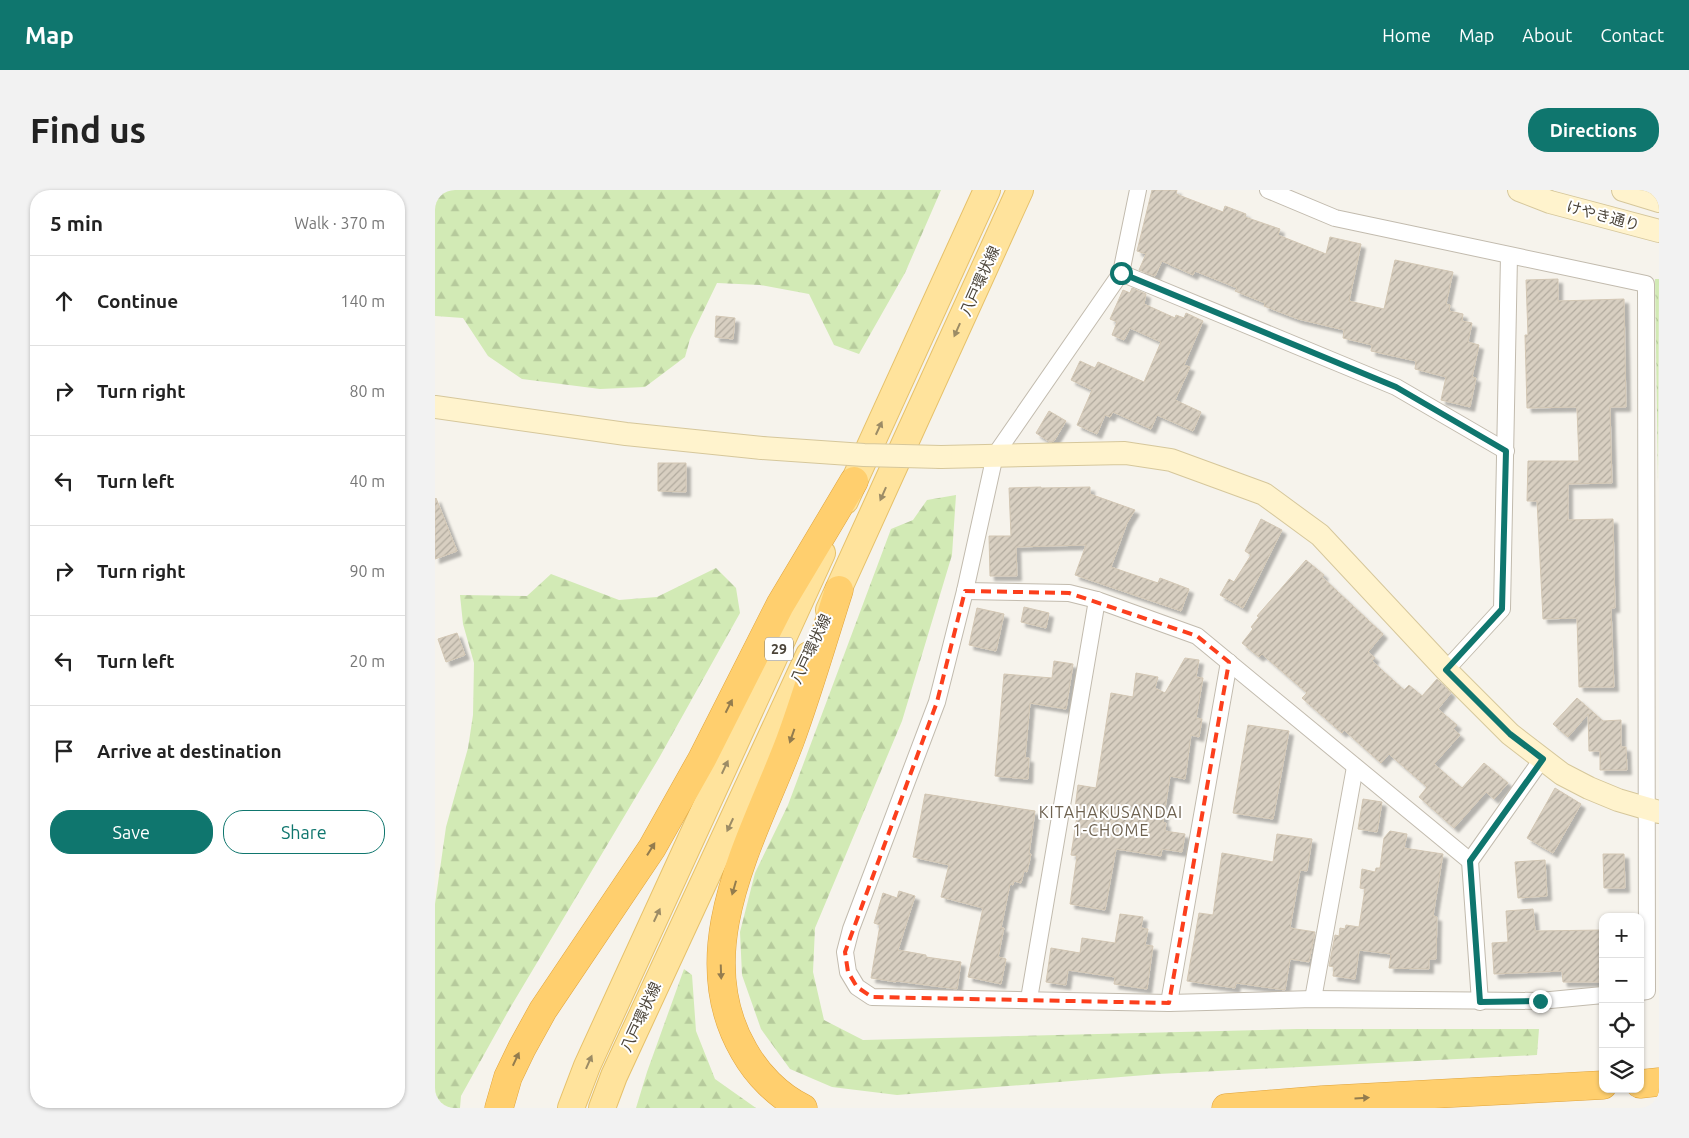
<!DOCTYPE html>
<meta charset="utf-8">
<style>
body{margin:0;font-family:Ubuntu,"Noto Sans JP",sans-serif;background:#f2f2f2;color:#222}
.controls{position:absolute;right:15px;bottom:15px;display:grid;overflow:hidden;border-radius:10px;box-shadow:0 1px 4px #0004}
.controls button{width:45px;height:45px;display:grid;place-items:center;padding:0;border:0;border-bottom:1px solid #e0e0e0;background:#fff;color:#222;font:25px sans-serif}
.stop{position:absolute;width:15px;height:15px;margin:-11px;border:4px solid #0f766e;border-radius:50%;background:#fff}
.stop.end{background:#0f766e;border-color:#fff;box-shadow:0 1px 5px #0008}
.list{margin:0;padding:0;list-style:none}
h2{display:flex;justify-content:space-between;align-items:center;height:65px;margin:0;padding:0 20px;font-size:21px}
h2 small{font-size:16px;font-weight:400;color:#767676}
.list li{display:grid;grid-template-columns:32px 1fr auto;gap:15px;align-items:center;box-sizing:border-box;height:90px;padding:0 20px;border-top:1px solid #e0e0e0}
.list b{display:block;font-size:19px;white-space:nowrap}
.list em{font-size:16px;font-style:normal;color:#767676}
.actions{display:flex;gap:10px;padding:15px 20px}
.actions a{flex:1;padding:11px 0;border:1px solid #0f766e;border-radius:20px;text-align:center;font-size:18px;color:#0f766e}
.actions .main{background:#0f766e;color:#fff}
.icon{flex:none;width:28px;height:28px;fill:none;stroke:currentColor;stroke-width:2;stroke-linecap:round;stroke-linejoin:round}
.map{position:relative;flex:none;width:1224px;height:918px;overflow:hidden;border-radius:20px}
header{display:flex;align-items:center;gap:30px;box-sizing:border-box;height:70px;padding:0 25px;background:#0f766e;color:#fff}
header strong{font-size:24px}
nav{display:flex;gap:28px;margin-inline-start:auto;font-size:18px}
.intro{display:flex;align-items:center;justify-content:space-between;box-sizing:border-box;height:120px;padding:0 30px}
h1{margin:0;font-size:35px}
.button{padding:12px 22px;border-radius:20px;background:#0f766e;color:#fff;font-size:18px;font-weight:700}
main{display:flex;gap:30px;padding:0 30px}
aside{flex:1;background:#fff;border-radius:20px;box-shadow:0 1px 4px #0004}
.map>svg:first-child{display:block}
.forest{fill:url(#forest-firs)}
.park{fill:url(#park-crowns)}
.building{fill:url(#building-hatch);stroke:#d3c7b4;filter:url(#shadow)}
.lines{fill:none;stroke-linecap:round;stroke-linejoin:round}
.street-casing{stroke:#c2bbae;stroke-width:18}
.secondary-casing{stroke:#d6c79b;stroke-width:24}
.primary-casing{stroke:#e6c16a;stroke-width:28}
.highway-casing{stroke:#e0a43c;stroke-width:29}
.street{stroke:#fff;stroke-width:16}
.secondary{stroke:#fff3cd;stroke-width:22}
.primary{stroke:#ffe39c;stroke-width:26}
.highway{stroke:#ffcf6e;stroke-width:28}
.secondary-bridge-casing{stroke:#d6c79b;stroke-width:24;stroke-linecap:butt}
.secondary-bridge{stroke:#fff3cd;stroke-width:22}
.oneway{fill:#9c8c66}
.oneway2{fill:#937c4e}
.route{stroke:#0f766e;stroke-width:6}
.marked{fill:none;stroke:#fc3f1d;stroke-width:4;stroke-dasharray:10 6;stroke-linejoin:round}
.labels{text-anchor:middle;stroke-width:4;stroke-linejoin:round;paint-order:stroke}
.shield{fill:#fff;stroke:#817c74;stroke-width:1}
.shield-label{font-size:14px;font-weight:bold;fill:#4b4439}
.street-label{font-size:15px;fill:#4b4439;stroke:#fff}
.neighbourhood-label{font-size:16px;letter-spacing:1px;fill:#6e6250;stroke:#fff}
</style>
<header>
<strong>Map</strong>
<nav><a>Home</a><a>Map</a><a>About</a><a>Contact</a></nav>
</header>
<div class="intro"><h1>Find us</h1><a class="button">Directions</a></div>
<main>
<aside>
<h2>5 min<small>Walk · 370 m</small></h2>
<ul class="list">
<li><svg class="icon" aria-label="ahead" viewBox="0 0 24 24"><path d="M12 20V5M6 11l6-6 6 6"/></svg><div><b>Continue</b></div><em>140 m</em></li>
<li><svg class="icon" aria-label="right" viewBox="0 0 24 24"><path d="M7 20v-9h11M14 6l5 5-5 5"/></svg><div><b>Turn right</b></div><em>80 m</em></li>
<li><svg class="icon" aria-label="left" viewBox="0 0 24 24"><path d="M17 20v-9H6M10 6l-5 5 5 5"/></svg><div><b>Turn left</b></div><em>40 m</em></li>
<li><svg class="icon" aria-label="right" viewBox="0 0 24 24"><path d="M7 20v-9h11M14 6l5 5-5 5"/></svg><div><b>Turn right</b></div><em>90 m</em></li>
<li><svg class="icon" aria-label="left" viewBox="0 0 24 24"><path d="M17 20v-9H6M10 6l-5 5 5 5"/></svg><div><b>Turn left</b></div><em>20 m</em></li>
<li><svg class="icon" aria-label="arrive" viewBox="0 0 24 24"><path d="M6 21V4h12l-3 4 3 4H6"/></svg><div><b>Arrive at destination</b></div></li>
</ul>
<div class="actions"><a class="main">Save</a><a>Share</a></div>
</aside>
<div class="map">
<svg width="1224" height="918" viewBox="0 0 1224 918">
<defs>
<pattern id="forest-firs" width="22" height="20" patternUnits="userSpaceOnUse" patternTransform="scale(1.25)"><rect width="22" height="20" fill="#d2eab5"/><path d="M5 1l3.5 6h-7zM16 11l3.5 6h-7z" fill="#b6ca9c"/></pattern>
<pattern id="park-crowns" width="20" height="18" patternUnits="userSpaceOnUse" patternTransform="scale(1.25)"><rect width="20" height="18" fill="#d2eab5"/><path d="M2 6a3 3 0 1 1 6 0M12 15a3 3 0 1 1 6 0" fill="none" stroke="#b6ca9c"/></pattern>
<pattern id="building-hatch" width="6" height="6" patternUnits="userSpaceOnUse" patternTransform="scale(1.25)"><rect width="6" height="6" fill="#d8cfc1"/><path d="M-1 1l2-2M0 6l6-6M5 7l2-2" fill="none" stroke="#b1aa9e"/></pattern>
<filter id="shadow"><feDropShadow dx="4.5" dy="4.5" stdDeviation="1" flood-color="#0004"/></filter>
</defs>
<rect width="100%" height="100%" fill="#f6f3ec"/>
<g class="forest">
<polygon points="0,0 506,0 470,83 424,164 399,155 374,104 325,95 282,93 255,149 250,167 210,197 165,199 87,189 53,166 28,128 0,126"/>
<polygon points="521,305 517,365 467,531 380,738 378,782 389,830 428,850 862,839 1104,839 1102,865 723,884 462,905 397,897 355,879 326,839 307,785 305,742 320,683 353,615 456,339 478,330 492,310"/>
<polygon points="281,378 301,398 305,423 224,568 75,818 26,906 25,918 0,918 0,714 11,637 33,558 38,525 39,473 28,434 25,405 92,406 116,384 184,410 222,407"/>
<polygon points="249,779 257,785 261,841 280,889 321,918 201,918 212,882"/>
</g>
<polygon class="park" points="1220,89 1224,89 1223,294"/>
<g class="building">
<polygon points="717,0 742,0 741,4 788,22 790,16 811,24 810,27 845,39 843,45 891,64 895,47 926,54 914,111 949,119 960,70 1018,82 1011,114 1015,115 1014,121 1028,124 1027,131 1037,133 1033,152 1044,155 1037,187 1041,188 1035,217 1006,210 1011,187 980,179 981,171 936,161 937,155 908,148 909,140 863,129 829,116 830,113 800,101 802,98 760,81 758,85 727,71 720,86 704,80 711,64 702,61"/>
<polygon points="1123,89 1123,111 1189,109 1191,217 1175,217 1177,293 1133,294 1133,330 1178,329 1180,418 1176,418 1179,497 1144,497 1142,428 1108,429 1102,311 1092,311 1093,271 1144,271 1142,219 1141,217 1092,218 1090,145 1093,145 1091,90"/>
<polygon points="697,98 711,104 709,114 740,128 741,125 749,128 751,123 768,131 749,175 755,177 740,210 766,222 758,241 722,225 716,239 678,222 675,227 670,225 662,244 642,235 657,200 636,190 645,171 660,178 663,172 709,192 726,152 695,138 689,150 677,145 682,132 675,129 688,100 695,103"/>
<polygon points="281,126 300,128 298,149 280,147"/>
<polygon points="614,221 631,231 619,251 615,252 601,243"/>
<polygon points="223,273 251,273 251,302 223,301"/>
<polygon points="606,297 606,298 655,297 655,304 700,320 692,333 676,377 723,393 725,388 754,399 746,421 640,385 651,355 581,357 582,386 555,386 554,346 576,346 574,298"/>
<polygon points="1,308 22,361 0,369 0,309"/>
<polygon points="826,329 847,340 808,418 785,405 794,389 799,392 816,365 810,361"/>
<polygon points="871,370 889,385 887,387 948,444 933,462 940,468 937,471 969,500 974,495 987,506 1002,489 1016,503 1003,519 1022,535 1018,539 1025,545 999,574 1027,598 1049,573 1073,593 1059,609 1051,602 1019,638 984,607 992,597 954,564 946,573 909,540 907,543 867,508 872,503 827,464 824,467 807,453 818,439 816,437 824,427 822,426"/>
<polygon points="589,417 614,423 611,438 586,432"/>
<polygon points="542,418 569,424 561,461 534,455"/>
<polygon points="22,443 30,465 11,472 3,449"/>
<polygon points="750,468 764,470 761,487 768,488 761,528 767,529 764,547 756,545 750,589 735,586 728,632 731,633 730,641 750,644 747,662 727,659 726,666 681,659 670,720 635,714 642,666 636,665 642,626 639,626 643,595 661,598 676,503 698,507 701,483 723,487 720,498 730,503"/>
<polygon points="619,471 638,474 631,519 595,513 590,568 594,568 593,589 560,586 569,484 617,488"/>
<polygon points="1142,508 1168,531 1186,530 1186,557 1191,557 1192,580 1165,580 1165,561 1154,561 1153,524 1133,547 1118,534"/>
<polygon points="813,535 854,541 838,629 798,623"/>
<polygon points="1120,598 1146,614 1118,663 1092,648"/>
<polygon points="490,604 600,621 594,664 596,664 592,682 589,681 586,693 579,691 578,695 575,694 566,738 569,738 563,767 571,769 566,794 533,787 548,718 506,707 514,675 478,667"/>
<polygon points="928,609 947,612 942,642 923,639"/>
<polygon points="955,641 972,644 969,658 1008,664 998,726 1002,727 1001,769 994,769 994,779 954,778 956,764 924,760 920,789 898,786 899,777 894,776 900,745 904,746 905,738 910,739 911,735 924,737 930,699 925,698 927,679 940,682 941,678 945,678 949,648"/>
<polygon points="842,644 877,649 872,681 865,680 855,738 880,742 874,772 855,769 850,800 801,793 800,798 752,791 764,723 778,725 787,663 838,672"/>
<polygon points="1168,664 1189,664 1190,698 1169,698"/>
<polygon points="1110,670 1112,706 1083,708 1080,672"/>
<polygon points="464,701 480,706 463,760 491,765 491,767 526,772 522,799 461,791 461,792 436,788 445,735 439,733 448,703 462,708"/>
<polygon points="1098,719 1100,741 1168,740 1168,792 1128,792 1127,781 1059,784 1057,753 1073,752 1071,721"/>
<polygon points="685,724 708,727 706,738 713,739 710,755 718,756 712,799 679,794 680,787 633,780 631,795 611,792 616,758 645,763 647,748 680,753"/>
</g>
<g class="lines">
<defs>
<g id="street">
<polyline points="703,0 686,83 560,265 530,401 502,512 416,739 410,762 413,782 422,797 437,807 734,813 878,809 1105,811 1168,805"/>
<polyline points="833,0 900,28 1211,94 1212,801 1205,802"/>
<polyline points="686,83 961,197 1071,261"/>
<polyline points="530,401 634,403 662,410 762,446 1035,671"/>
<polyline points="1011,480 1067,419 1074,66"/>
<polyline points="594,809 662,410"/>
<polyline points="878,809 920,577"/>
<polyline points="1045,812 1035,671 1107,569"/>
<polyline points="734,813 794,472"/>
</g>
<g id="secondary">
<polyline points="1084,0 1115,12 1224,41"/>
<polyline points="1188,0 1224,11"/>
<polyline points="0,217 191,244 327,258"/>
<polyline points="506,267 690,263 736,270 829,304 885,345 1011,480 1075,544 1127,584 1154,598 1183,610 1224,622"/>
</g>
<g id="primary">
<polyline points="410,311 552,0"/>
<polyline points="394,420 585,0"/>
<polyline points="136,918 152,876 387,363"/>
<polyline points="167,918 179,886 374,465"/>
</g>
<g id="highway">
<polyline points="1205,894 1224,892"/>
<polyline points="64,918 73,887 87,858 108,820 217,658 267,569 345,415 419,291"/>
<path d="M 368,918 C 343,906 322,884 309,861 C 250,760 319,647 355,551 C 373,502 388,450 404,400"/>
<polyline points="791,918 887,910 1168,895"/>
</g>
</defs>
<use href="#street" class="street-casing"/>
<use href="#secondary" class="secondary-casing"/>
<use href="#primary" class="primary-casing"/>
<use href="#highway" class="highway-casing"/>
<use href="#street" class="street"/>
<use href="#secondary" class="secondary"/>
<use href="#primary" class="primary"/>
<use href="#highway" class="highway"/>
<defs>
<polyline id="secondary-bridge" points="327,258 429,265 506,267"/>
</defs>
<use href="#secondary-bridge" class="secondary-bridge-casing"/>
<use href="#secondary-bridge" class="secondary-bridge"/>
</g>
<defs><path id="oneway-solid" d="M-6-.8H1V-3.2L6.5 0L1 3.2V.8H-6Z" transform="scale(1.25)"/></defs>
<g class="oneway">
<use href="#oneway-solid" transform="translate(522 140) rotate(114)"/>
<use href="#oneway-solid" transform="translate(444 238) rotate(-65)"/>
<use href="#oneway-solid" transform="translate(448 304) rotate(114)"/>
<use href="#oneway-solid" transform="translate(290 577) rotate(-65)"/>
<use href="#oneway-solid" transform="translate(295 635) rotate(115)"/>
<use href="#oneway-solid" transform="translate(222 725) rotate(-65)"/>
<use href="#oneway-solid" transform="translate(154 872) rotate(-66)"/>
</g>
<g class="oneway2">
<use href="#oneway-solid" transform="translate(294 516) rotate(-63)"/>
<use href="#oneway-solid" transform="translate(357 546) rotate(109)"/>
<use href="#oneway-solid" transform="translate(216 659) rotate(-58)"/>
<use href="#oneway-solid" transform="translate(299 698) rotate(106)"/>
<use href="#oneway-solid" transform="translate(286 782) rotate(88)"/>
<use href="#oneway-solid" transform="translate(81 869) rotate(-65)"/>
<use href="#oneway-solid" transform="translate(927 908) rotate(-3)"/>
</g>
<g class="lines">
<polyline class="route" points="686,83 961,197 1071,261 1067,419 1011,480 1075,544 1108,569 1035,671 1045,812 1105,811"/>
</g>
<path class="marked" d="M 530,401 L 634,403 L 762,446 L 794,472 L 734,813 L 437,807 L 422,797 L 413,782 L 410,762 L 502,512 Z"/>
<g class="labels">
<rect class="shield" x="330" y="447.5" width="28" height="23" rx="4"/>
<g class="shield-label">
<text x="344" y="464">29</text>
</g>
<g class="street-label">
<text transform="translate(1168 26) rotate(15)" y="5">けやき通り</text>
<text transform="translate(545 91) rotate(-66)" y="5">八戸環状線</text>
<text transform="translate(376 459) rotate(-65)" y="5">八戸環状線</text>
<text transform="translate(206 827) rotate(-65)" y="5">八戸環状線</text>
</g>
<g class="neighbourhood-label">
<text x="676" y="628">KITAHAKUSANDAI<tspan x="676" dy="18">1-CHOME</tspan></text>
</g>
</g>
</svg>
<div class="controls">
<button>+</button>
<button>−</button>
<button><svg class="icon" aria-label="locate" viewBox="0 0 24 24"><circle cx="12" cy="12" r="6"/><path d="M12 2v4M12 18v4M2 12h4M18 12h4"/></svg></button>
<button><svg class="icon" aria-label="layers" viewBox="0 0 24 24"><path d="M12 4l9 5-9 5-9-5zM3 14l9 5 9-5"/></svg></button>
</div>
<div class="stop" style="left:686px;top:83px"></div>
<div class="stop end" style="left:1105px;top:811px"></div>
</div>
</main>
